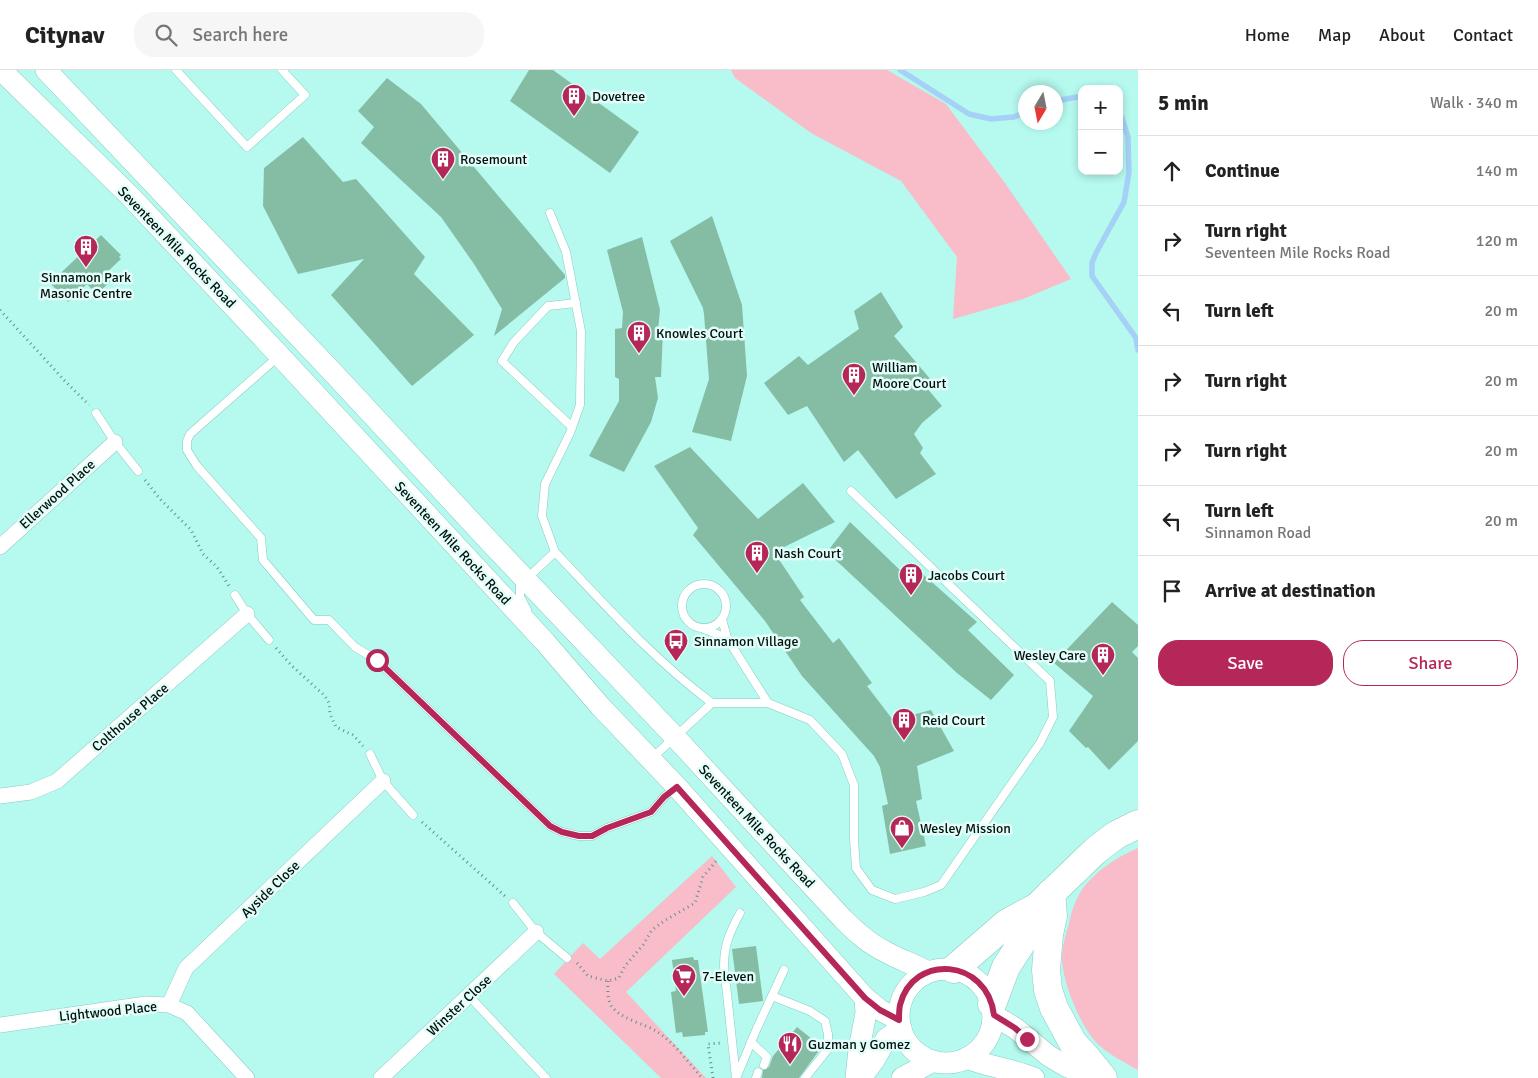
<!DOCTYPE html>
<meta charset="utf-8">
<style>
body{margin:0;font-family:Signika,sans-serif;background:#f6f6f6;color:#222}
.controls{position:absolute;right:15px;top:15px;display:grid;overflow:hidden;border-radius:10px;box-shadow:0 2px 8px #0003}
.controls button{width:45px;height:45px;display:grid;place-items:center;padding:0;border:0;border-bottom:1px solid #e0e0e0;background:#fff;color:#222;font:25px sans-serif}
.compass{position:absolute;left:1018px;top:15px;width:45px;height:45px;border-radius:50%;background:#fff;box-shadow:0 2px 8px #0003;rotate:190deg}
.stop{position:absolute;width:15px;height:15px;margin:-11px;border:4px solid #b52759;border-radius:50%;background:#fff}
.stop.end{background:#b52759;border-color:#fff;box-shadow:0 1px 5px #0008}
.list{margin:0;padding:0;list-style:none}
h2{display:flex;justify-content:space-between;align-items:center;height:65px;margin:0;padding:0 20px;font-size:21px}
h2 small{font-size:16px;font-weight:400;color:#767676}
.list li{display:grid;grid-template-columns:32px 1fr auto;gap:15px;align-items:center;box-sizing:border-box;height:70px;padding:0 20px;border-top:1px solid #e0e0e0}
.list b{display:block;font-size:19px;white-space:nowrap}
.list p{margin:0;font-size:16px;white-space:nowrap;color:#767676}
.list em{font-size:16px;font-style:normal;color:#767676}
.actions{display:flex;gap:10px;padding:15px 20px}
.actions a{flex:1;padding:11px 0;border:1px solid #b52759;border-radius:20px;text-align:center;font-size:18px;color:#b52759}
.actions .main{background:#b52759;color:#fff}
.icon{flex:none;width:28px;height:28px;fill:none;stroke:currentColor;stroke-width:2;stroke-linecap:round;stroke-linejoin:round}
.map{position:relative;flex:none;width:1138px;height:1008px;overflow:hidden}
header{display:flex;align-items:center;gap:30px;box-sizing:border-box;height:70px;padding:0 25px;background:#fff;border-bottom:1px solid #e0e0e0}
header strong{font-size:24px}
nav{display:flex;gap:28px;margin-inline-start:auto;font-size:18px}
.search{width:350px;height:45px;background:#f6f6f6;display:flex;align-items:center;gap:12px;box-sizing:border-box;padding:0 18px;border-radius:20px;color:#767676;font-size:19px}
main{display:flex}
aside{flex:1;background:#fff}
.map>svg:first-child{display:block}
.green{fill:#f8bdc9}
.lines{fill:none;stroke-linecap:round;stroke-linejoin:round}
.stream{stroke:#a6d1f7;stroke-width:5.5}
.building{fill:#85bda4}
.service-casing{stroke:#89cbc2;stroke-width:9}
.minor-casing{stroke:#89cbc2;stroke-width:16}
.secondary-casing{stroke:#89cbc2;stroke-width:22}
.motorway-casing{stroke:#89cbc2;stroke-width:29}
.path{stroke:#64918a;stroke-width:3;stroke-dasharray:1 4;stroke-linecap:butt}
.service{stroke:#fff;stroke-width:8}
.minor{stroke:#fff;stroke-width:15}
.secondary{stroke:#fff;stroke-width:21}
.motorway{stroke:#fff;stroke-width:28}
.route{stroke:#b52759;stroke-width:6}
.labels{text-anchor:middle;stroke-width:5;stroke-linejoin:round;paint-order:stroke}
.poi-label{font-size:14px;fill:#00110e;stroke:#e3fdf9;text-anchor:start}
.street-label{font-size:14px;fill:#00110e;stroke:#e3fdf9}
</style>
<header>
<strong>Citynav</strong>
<div class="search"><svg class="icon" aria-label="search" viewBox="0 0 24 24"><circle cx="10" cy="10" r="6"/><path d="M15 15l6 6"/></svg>Search here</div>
<nav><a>Home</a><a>Map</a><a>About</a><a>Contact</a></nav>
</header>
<main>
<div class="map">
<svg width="1138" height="1008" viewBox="0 0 1138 1008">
<rect width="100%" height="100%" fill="#b5f9ef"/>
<g class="green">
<polygon points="731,0 887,0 946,34 1005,113 1071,209 1023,229 953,249 957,187 901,111 811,63 735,8"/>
<path d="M 1138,778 L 1138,1000 C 1121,990 1100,981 1089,963 C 1076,944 1061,908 1062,884 C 1063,874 1066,863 1069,854 C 1071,842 1076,828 1083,818 C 1097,800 1117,787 1138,778 Z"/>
<polygon points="712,786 736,817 626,922 706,1008 661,1008 554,904 583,873 600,889"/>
</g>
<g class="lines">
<g class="stream">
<polyline points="900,0 969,44 991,49 1014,47 1026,42"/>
<polyline points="1056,31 1077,27 1082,28"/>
<polyline points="1119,45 1122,48 1128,67 1129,102 1124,132 1096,183 1092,193 1092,206 1136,268 1138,280"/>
</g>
</g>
<g class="building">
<polygon points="529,0 553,0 639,62 610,103 510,31"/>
<polygon points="387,8 421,34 565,205 565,208 494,266 502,239 474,194 441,147 361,73 374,57 358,41"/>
<polygon points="303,67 343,112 356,109 425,187 414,204 474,265 412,316 331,225 364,189 298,204 263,136 264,98"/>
<polygon points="712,146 742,235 747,306 731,371 692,362 709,309 704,244 703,238 670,171"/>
<polygon points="101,165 121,185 119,187 121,189 105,204 112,210 97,224 87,214 68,232 50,213"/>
<polygon points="642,167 660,240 658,260 663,262 661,307 655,307 658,328 651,352 624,402 589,386 619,331 619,309 615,307 615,259 622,258 623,242 607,180"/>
<polygon points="881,222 903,257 894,266 931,310 926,317 942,336 922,353 914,364 923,378 920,383 936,404 896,429 858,380 844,392 807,336 788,345 764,313 799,286 808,295 859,259 854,241"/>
<polygon points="690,377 758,449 803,413 835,452 774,482 804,527 800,530 833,573 839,568 872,613 867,616 893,650 931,640 954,681 917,696 922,729 916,731 926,776 890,784 882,736 888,734 880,697 874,686 802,606 765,551 693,465 698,458 654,396"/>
<polygon points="850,452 901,501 909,492 977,552 968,560 1014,605 991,630 957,603 827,482"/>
<polygon points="1112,532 1138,555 1138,576 1132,582 1138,588 1138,671 1109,700 1088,677 1086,678 1069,661 1093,626 1054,593"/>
<polygon points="756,876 763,931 739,934 732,879"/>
<polygon points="693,887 694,890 698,890 708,962 705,962 705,965 683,967 682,962 676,963 671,922 676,921 672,890"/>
<polygon points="797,957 817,973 813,978 818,982 799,1008 762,1008 763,1000 769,997 773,986"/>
</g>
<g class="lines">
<defs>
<g id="service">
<polyline points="176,0 247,77 305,25 282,0"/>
<polyline points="550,143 566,182 581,261 580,335 570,363 545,414 542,446 555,482"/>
<polyline points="279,286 190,364 187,371 187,380 197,396 261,468 263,490 314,550 329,550 355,577 377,590 550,756 562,762 579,766 592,766 607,758 651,742 664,727 675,718"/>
<polyline points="96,343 115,372 138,401"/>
<polyline points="572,357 502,291 514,272 548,236 576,233"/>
<circle cx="704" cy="536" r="22"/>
<polyline points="235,525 247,544 269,570"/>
<path d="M 527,540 L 520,527 L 520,515 L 555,482 C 605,535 653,589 712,633 L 651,689"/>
<polyline points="722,549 727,568 768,633"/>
<polyline points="704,559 727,568"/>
<polyline points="712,633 768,633 810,650 842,684 854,715 854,769 856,798 872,820 895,829 924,822 941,815 1040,673 1053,647 1050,611 851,421"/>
<polyline points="370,684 383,711 413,745"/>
<polyline points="513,833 536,862 567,888"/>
<polyline points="469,926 546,1008"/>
<polyline points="772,926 810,941 825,951 828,964 828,979 805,1008"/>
<polyline points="751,972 767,987 764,995"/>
<polyline points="737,1006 757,958 784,900"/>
<path d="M 736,1008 L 724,896 C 724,874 730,862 740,843"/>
<polyline points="756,1008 758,1002"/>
</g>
<g id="minor">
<polyline points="0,477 115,372"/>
<polyline points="0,726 31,722 57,711 247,544"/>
<polyline points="169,935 186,898 383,711"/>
<polyline points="0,955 146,934 169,935 187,943 247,1008"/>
<polyline points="381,1008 536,862"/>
</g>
<g id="secondary">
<polyline points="1,0 129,125 280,286 545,572 600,636 677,717 865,928 880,940 899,950"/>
<path d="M 46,0 L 339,309 L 490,472 L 675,667 L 843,849 C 856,862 869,874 886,882 C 900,890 914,894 928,902"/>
<circle cx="946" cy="946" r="47"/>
<polyline points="993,945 1015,958 1049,986 1066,996 1094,1008"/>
<path d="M 967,988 C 989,997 1012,999 1034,1008"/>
<polyline points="856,1008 859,979 866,943 865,928"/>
<polyline points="861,1008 875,989 886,969 901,958"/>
<polyline points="902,1008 933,991"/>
</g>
<g id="motorway">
<polyline points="1051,823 1053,846 1049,864 1046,900 1048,920 1054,938 1073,973 1086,987 1103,1008"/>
<polyline points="954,899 1007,853 1037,837 1095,781 1116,765 1138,754"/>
<polyline points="992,934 1006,897 1026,866 1037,837"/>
</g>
</defs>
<use href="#service" class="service-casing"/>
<use href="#minor" class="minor-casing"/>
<use href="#secondary" class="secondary-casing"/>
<use href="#motorway" class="motorway-casing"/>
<g class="path">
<polyline points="0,240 64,310 89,335"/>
<polyline points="145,410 160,429 191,460 203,484 217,497 229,516"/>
<polyline points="276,578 292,596 325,626 329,633 330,644 336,657 353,665 363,676"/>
<polyline points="422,752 505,826"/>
<polyline points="577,893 588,906 608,911 619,908 625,896 643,875 652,860 664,851 695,833 703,807 717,790"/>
<path d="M 608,911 C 608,919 607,931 612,937 C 623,950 643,953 656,961 C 674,972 688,992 702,1008"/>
<polyline points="713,1008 708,974 721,973"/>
</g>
<use href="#service" class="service"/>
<use href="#minor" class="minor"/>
<use href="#secondary" class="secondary"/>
<use href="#motorway" class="motorway"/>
</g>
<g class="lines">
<path class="route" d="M 377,590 L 550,756 L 562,762 L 579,766 L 592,766 L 607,758 L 651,742 L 664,727 L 677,717 L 865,928 L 880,940 L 899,950 C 899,946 899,940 900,935 C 913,883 987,888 994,945 L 1015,958 L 1027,969"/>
</g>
<defs>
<symbol id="building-pin" viewBox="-11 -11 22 30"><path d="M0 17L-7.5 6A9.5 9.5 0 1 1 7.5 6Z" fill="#b52759" stroke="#e3fdf9"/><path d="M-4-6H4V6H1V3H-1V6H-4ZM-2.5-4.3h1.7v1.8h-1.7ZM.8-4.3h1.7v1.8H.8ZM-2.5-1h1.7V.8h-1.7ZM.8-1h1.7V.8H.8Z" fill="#fff"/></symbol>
<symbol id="bus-pin" viewBox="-11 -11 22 30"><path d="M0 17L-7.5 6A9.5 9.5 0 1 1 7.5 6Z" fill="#b52759" stroke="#e3fdf9"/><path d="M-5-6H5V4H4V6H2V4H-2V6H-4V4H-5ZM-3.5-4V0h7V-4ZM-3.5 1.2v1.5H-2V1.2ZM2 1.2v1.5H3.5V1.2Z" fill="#fff"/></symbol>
<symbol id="shop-pin" viewBox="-11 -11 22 30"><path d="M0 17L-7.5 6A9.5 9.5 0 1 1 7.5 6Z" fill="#b52759" stroke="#e3fdf9"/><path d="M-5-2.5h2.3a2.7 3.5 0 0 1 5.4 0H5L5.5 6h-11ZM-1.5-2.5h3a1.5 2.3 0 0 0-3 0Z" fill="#fff"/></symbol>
<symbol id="supermarket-pin" viewBox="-11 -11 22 30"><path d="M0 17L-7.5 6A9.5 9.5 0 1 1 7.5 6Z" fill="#b52759" stroke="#e3fdf9"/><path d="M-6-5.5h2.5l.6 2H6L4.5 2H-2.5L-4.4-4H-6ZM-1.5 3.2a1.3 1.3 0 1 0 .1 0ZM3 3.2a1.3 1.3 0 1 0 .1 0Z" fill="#fff"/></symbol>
<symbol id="restaurant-pin" viewBox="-11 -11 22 30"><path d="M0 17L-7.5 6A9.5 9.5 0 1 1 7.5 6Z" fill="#b52759" stroke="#e3fdf9"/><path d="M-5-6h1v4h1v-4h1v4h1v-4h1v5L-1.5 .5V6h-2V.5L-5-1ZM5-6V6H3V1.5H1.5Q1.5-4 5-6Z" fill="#fff"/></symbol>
</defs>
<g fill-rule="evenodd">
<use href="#building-pin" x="560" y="12" width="28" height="38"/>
<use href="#building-pin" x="429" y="75" width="28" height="38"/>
<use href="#building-pin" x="72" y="163" width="28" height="38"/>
<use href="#building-pin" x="625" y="249" width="28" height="38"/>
<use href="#building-pin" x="840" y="291" width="28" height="38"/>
<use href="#building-pin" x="743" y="469" width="28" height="38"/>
<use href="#building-pin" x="897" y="491" width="28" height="38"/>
<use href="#bus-pin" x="662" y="557" width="28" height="38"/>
<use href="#building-pin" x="1089" y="571" width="28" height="38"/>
<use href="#building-pin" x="890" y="636" width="28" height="38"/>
<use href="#shop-pin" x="888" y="744" width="28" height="38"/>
<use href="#supermarket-pin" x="670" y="892" width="28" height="38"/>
<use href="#restaurant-pin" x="776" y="960" width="28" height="38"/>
</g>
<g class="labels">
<g class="poi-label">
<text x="592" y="31">Dovetree</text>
<text x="460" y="94">Rosemount</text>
<text x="86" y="212" text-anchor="middle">Sinnamon Park<tspan x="86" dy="16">Masonic Centre</tspan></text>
<text x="656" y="268">Knowles Court</text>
<text x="872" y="302">William<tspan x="872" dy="16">Moore Court</tspan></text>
<text x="774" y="488">Nash Court</text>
<text x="928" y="510">Jacobs Court</text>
<text x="694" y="576">Sinnamon Village</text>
<text x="1086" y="590" text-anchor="end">Wesley Care</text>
<text x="922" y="655">Reid Court</text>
<text x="920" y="763">Wesley Mission</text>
<text x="702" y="911">7-Eleven</text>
<text x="808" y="979">Guzman y Gomez</text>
</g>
<g class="street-label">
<text transform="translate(177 177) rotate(46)" y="5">Seventeen Mile Rocks Road</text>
<text transform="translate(57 424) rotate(-42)" y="5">Ellerwood Place</text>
<text transform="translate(453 473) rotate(47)" y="5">Seventeen Mile Rocks Road</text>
<text transform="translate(130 647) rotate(-41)" y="5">Colthouse Place</text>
<text transform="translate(757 756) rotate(47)" y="5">Seventeen Mile Rocks Road</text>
<text transform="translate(270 819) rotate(-44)" y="5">Ayside Close</text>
<text transform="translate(459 935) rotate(-43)" y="5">Winster Close</text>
<text transform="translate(108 941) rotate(-6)" y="5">Lightwood Place</text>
</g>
</g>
</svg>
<div class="controls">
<button>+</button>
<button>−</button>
</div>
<svg class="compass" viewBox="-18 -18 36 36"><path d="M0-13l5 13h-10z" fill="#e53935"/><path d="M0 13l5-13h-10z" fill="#767676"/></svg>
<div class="stop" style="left:377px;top:590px"></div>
<div class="stop end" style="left:1027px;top:969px"></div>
</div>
<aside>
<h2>5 min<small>Walk · 340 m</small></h2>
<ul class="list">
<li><svg class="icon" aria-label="ahead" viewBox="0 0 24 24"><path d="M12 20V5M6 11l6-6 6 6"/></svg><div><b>Continue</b></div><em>140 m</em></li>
<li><svg class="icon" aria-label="right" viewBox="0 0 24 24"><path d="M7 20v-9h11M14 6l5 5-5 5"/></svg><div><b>Turn right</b><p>Seventeen Mile Rocks Road</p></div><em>120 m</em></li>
<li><svg class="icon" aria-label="left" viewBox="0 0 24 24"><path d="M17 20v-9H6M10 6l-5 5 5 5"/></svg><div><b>Turn left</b></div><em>20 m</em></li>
<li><svg class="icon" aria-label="right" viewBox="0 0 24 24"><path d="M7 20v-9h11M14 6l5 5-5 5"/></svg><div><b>Turn right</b></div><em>20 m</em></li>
<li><svg class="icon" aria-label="right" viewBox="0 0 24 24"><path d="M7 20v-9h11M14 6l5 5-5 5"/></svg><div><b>Turn right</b></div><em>20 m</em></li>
<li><svg class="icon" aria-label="left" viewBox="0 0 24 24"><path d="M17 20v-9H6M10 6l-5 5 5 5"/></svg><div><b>Turn left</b><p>Sinnamon Road</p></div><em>20 m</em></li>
<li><svg class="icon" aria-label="arrive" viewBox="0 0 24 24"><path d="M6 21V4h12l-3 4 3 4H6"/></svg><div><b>Arrive at destination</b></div></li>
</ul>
<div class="actions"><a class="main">Save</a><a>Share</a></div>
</aside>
</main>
